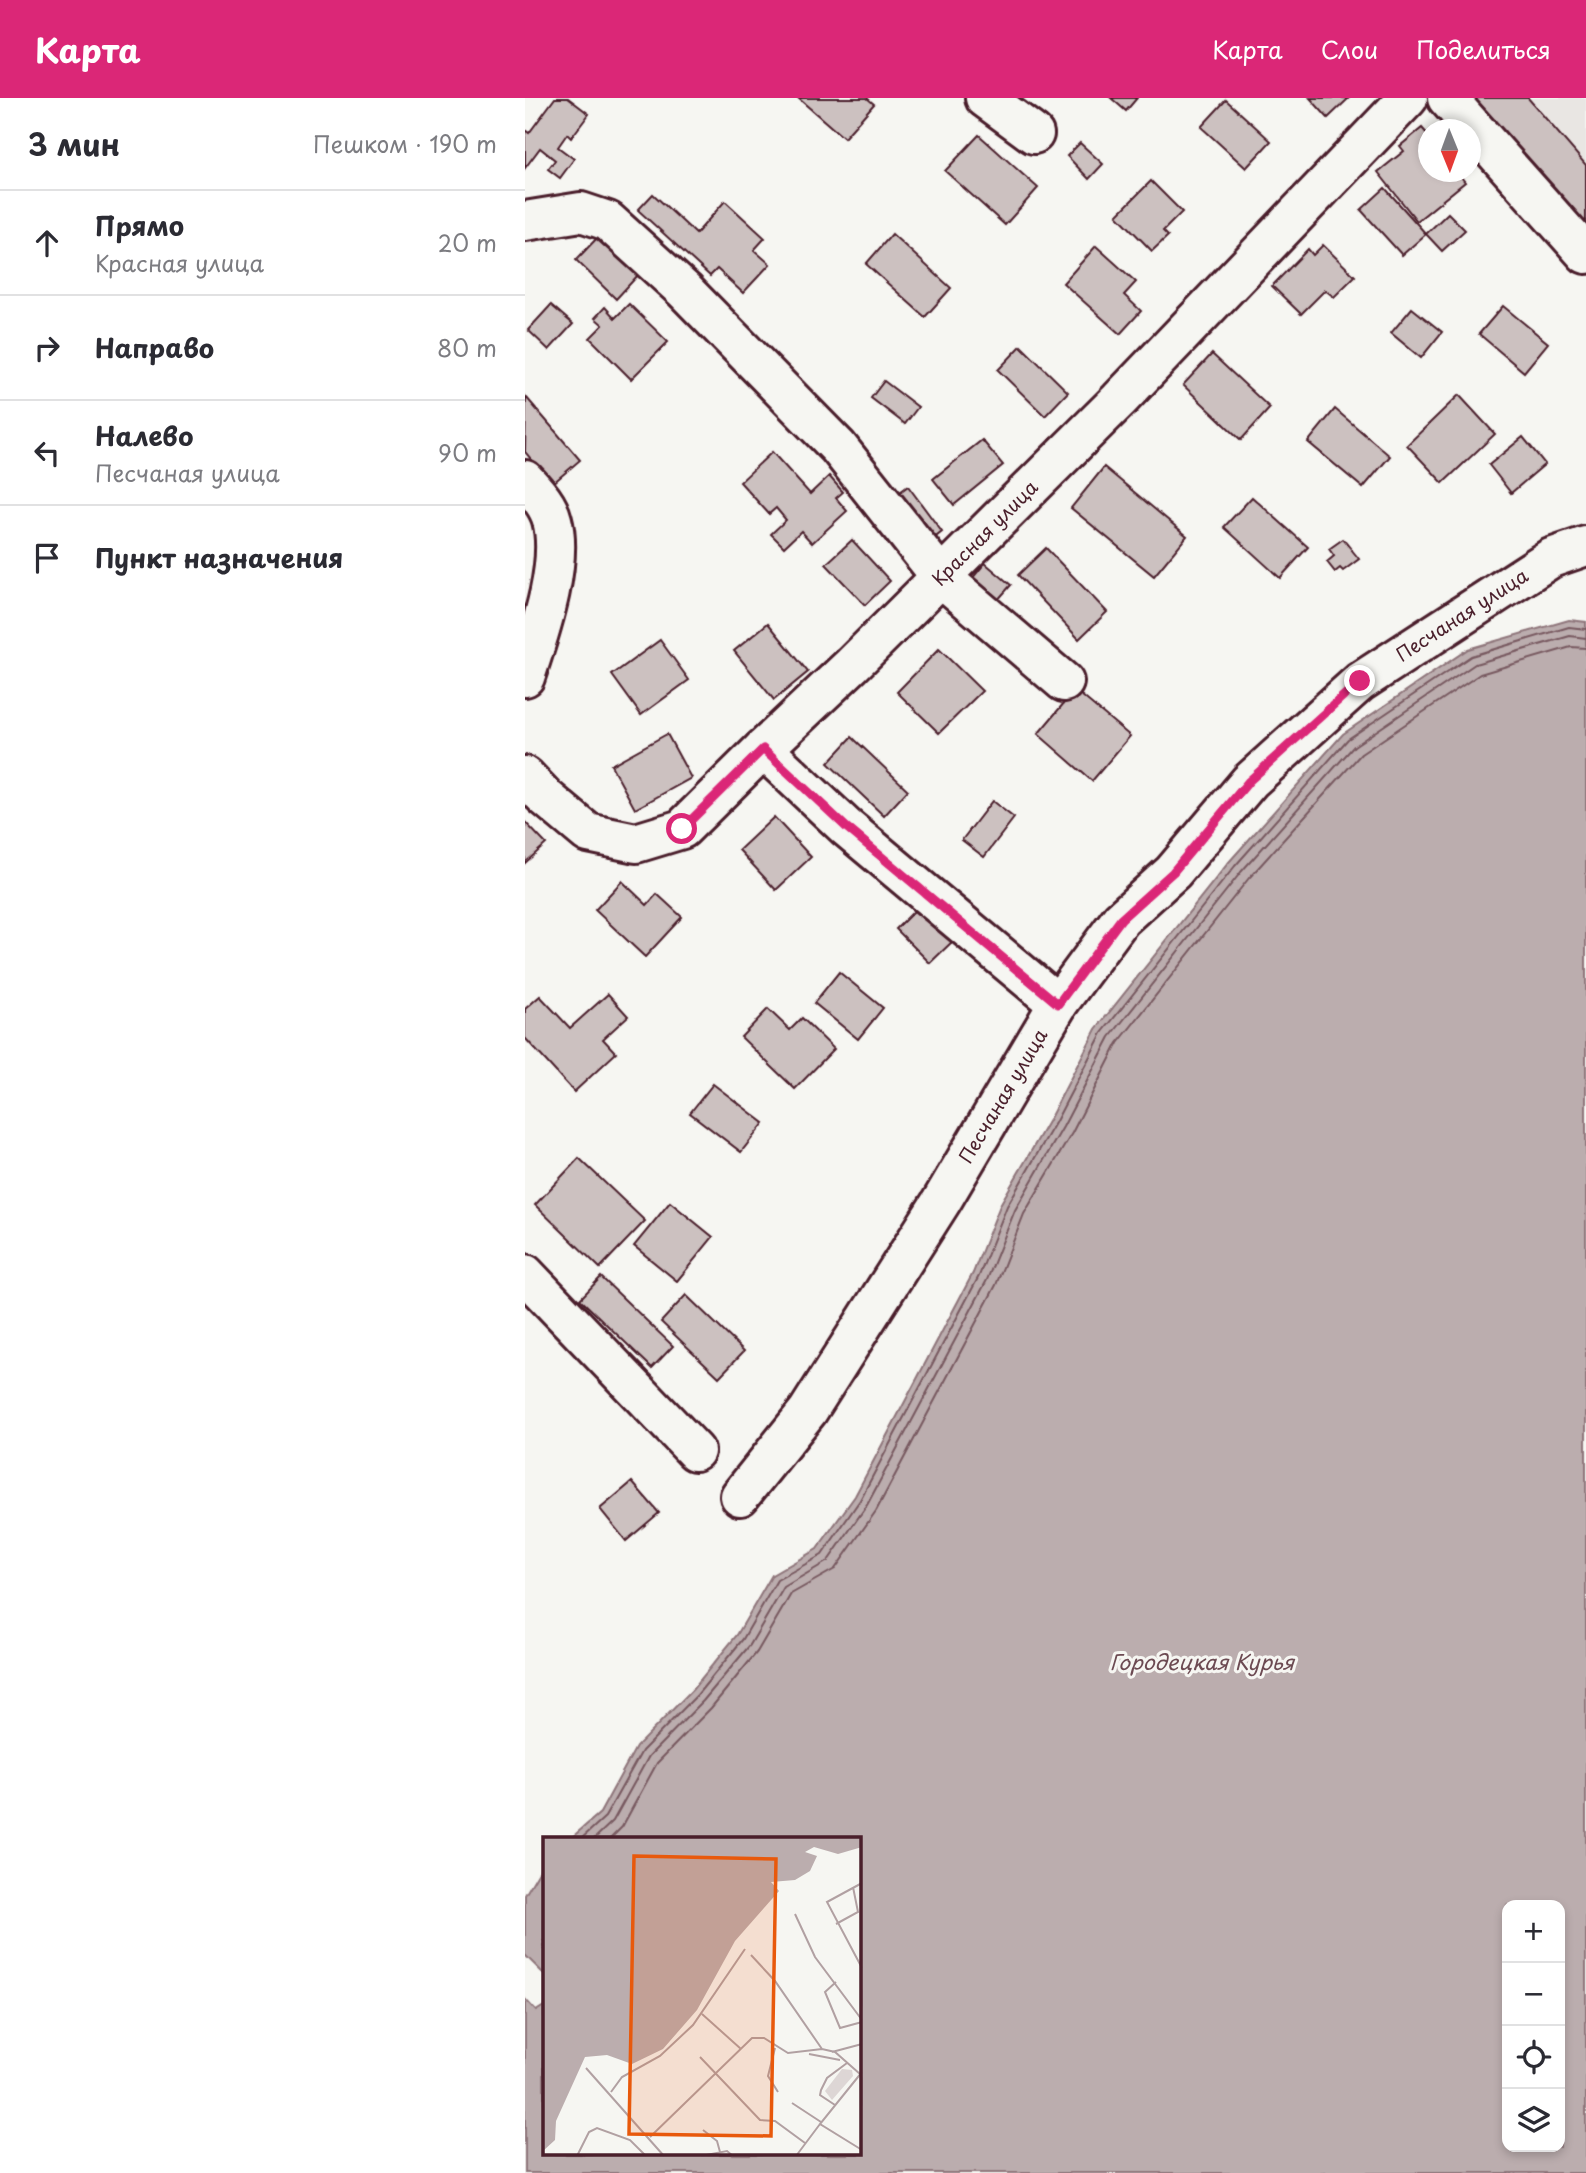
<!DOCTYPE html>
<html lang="ru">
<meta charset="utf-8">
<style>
body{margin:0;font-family:"Playpen Sans",sans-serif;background:#f2f2f3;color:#2b2b33}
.controls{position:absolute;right:21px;bottom:21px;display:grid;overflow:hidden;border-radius:14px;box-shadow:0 4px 10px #0003}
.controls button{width:63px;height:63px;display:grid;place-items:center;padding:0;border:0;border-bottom:2px solid #e1e1e2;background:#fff;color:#2b2b33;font:35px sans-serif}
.compass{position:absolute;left:893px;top:21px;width:63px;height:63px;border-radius:50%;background:#fff;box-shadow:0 4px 10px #0003;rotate:179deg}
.stop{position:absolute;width:21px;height:21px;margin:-16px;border:5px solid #db2777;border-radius:50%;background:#fff}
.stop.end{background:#db2777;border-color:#fff;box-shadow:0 2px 7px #0008}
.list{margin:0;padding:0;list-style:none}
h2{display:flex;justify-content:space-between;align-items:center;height:91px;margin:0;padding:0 28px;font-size:30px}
h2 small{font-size:23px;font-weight:400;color:#7c7c81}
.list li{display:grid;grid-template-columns:46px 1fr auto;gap:21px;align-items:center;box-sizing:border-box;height:105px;padding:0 28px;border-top:2px solid #e1e1e2}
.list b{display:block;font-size:26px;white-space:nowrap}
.list p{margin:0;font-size:23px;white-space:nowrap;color:#7c7c81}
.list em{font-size:23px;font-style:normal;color:#7c7c81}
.icon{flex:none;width:38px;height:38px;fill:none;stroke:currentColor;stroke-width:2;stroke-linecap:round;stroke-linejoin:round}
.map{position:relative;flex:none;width:1061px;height:2075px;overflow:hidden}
header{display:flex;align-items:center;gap:42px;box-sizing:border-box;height:98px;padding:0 35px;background:#db2777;color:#fff}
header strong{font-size:33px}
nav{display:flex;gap:38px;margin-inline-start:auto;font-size:24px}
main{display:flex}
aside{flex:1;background:#fff}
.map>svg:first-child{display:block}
.built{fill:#e9e6e3}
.water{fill:#bbadae;stroke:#8e747a;stroke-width:2;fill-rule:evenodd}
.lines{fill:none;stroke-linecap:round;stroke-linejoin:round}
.shore{stroke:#77585f;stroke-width:2}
.building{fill:#ccc1c0;stroke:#4a1f2b;stroke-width:2}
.minor-casing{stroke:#4a1f2b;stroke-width:44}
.minor{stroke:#f6f6f2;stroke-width:38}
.route{stroke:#db2777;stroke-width:9}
.labels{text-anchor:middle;stroke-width:6;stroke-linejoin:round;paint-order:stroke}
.street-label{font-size:19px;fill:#4a1f2b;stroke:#f6f6f2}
.water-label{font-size:21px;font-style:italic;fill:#6c4a52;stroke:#f6f6f2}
.inset-road{fill:none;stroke:#b1a0a2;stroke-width:2}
.view{fill:#e8590c;fill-opacity:0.15;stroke:#e8590c;stroke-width:3.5}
.inset-edge{fill:none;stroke:#4a1f2b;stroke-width:3.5}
</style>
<header>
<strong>Карта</strong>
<nav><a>Карта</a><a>Слои</a><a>Поделиться</a></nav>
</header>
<main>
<aside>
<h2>3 мин<small>Пешком · 190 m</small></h2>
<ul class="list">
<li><svg class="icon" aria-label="ahead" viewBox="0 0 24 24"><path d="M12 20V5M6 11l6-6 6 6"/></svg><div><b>Прямо</b><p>Красная улица</p></div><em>20 m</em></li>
<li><svg class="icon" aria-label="right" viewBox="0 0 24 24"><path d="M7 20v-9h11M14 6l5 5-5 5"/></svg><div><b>Направо</b></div><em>80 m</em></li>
<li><svg class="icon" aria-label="left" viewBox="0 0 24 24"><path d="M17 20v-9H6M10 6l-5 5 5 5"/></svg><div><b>Налево</b><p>Песчаная улица</p></div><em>90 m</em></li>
<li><svg class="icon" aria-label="arrive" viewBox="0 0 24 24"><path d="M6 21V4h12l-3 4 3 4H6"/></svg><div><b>Пункт назначения</b></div></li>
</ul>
</aside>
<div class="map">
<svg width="1061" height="2075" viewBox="0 0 1061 2075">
<rect width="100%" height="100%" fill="#f6f6f2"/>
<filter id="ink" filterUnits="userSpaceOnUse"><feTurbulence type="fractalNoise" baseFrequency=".0143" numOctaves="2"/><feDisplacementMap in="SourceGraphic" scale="14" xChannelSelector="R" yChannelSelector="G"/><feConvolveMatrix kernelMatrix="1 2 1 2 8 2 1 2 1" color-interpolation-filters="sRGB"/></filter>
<g filter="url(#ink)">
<polygon class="built" points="1003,0 1061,0 1061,67"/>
<g class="water">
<path d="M 1044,522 L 1061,524 L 1061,2075 L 0,2075 L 0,1901 L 11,1913 L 19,1908 L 19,2056 L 334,2056 L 334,1741 L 45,1741 L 75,1715 L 111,1649 L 167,1592 L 212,1537 L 247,1477 L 292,1451 L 330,1398 L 448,1175 L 476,1105 L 524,1022 L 571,931 L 704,764 L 818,636 L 943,551 ZM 982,1807 L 1035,1807 L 1035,2049 L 982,2049 Z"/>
<polygon points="19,1765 19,1876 0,1857 0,1797"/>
</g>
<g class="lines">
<g class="shore">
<polyline points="56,1741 80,1719 117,1653 172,1597 218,1541 252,1482 297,1457 335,1402 454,1178 482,1108 530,1025 577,935 710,768 823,641 946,558 1044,529 1061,531"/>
<polyline points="69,1741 88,1723 124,1658 178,1603 225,1547 259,1489 303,1463 342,1407 462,1182 490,1112 538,1029 585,939 716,774 829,648 950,566 1045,538 1061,540"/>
<polyline points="85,1741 97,1729 132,1665 186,1610 232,1554 266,1496 310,1471 351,1413 471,1187 499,1116 547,1035 593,945 724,780 836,656 955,576 1046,549 1061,550"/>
</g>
</g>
<g class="building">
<polygon points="30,0 43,0 64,16 46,40 42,36 33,49 49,61 35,80 23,71 30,62 15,50 0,70 0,32 4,35"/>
<polygon points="273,0 342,0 349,6 319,40"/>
<polygon points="586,0 612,0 601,13"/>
<polygon points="785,0 824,0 803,20"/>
<polygon points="948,0 1003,0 1061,67 1061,130"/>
<polygon points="701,2 746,43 721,70 676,29"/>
<polygon points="897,30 904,38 904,74 932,74 940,84 892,123 853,74 879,53 875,48"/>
<polygon points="454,37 513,90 480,127 420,73"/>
<polygon points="555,45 578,66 564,81 542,58"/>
<polygon points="626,83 657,114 638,133 643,138 627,153 592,117"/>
<polygon points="860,90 901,136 877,157 836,112"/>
<polygon points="128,96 171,136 200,103 240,140 229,152 245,166 218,195 192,171 185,178 113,112"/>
<polygon points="923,115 940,132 917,153 901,136"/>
<polygon points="367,136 426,190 400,219 341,166"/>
<polygon points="75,137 115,175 91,201 51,162"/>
<polygon points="798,147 830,178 809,199 800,192 776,216 747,188 783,151 788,157"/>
<polygon points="571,148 611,184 599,197 616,213 595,236 538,185"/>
<polygon points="104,206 143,244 106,281 65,240 78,227 70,220 80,209 90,220"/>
<polygon points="26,207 48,226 24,252 3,232"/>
<polygon points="978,208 1023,245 999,274 954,236"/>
<polygon points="887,210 917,234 896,260 866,235"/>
<polygon points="496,248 543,294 520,318 473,272"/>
<polygon points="687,256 745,310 716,342 658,287"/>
<polygon points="359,283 393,309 380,326 346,300"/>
<polygon points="934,297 970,336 918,385 882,347"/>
<polygon points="1,299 55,362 27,386 0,354"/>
<polygon points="810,311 865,358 838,390 783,344"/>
<polygon points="998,339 1020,366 986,395 964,367"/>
<polygon points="457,342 478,367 429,407 408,381"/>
<polygon points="247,354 285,396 304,378 318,394 311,400 322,413 287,445 276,433 259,449 246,436 261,422 251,410 244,416 215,384"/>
<polygon points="579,369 662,438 629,478 546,410"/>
<polygon points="383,388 417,434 402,446 367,400"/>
<polygon points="727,399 783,449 755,480 699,429"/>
<polygon points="818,441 834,461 818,473 815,470 810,474 802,464 809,458 804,451"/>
<polygon points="327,442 365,483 340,507 301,466"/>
<polygon points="521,450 582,514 554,541 493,477"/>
<polygon points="460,465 486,487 471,504 446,482"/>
<polygon points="243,525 283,574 249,602 209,553"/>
<polygon points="135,542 164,582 116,617 87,577"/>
<polygon points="414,551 457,593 414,635 372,594"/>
<polygon points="550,592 605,638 567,683 513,636"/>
<polygon points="142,636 166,680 110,711 86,667"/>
<polygon points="327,639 383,692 359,718 303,665"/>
<polygon points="467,703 489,720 459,759 437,742"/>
<polygon points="249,719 286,759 251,792 214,752"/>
<polygon points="0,724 21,746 0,765"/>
<polygon points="97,783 122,807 132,796 157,819 120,859 70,812"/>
<polygon points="395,807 429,842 405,865 371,831"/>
<polygon points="314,874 358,910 333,941 289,905"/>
<polygon points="83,896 103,918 78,941 91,955 49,994 0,940 0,911 15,898 45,930"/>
<polygon points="243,911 265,932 277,920 309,951 270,991 216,939"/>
<polygon points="188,986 239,1025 216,1054 165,1015"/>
<polygon points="54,1060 120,1123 75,1170 10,1107"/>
<polygon points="145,1104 188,1139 152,1183 109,1148"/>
<polygon points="76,1179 148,1248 127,1270 55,1201"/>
<polygon points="161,1197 219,1253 194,1279 136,1224"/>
<polygon points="107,1384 134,1415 101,1443 75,1411"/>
</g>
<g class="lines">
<defs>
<g id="minor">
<polyline points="460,0 509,36"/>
<polyline points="922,0 1061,156"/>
<polyline points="0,123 56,114 83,123 159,192 313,349 416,479 539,584"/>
<path d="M 0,382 C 11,394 23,406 27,422 C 39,466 14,536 0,579"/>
<polyline points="238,651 321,729 533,906"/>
<polyline points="0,678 20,699 63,735 111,745 157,731 238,651 327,567 594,302 883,0"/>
<polyline points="0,1176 170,1353"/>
<polyline points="215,1398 283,1313 416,1104 533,906 596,821 648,774 725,683 835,584 1026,460 1061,448"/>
</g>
</defs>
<use href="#minor" class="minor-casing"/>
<use href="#minor" class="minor"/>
</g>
</g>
<g class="lines" filter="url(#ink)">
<polyline class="route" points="157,731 238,651 321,729 533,906 596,821 648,774 724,683 835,583"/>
</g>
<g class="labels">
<g class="street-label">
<text transform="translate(460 435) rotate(-45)" y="7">Красная улица</text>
<text transform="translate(937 517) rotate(-33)" y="7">Песчаная улица</text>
<text transform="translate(478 998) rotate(-59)" y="7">Песчаная улица</text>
</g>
<g class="water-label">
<text x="677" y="1572">Городецкая Курья</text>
</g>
</g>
<g transform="translate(18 1739)">
<rect width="318" height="318" fill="#f6f6f2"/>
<path d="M 299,232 L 309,233 L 310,239 L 289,263 L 282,254 Z" fill="#ddd6d5"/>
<path d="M 0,0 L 318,0 L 319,10 L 295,17 L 271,10 L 262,15 L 274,19 L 267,34 L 252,43 L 228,45 L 236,54 L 192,104 L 154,173 L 120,212 L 89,227 L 64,218 L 42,220 L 13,284 L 12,303 L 0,314 Z" fill="#bbadae"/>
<path class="inset-road" d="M 319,46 L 284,65 L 319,131M 252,77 L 272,120 L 319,183M 293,87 L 315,75 L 310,50M 208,118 L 232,144 L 279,212M 293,145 L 282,155 L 297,191 L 319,185M 159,177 L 198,212M 232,211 L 225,239 L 235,255M 289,215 L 319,207M 266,217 L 297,223M 157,220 L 217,283 L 232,284 L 262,306M 43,231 L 121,319M 319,235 L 277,287 L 319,313M 68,255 L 79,240 L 117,219 L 150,188 L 202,112M 249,266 L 278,285M 292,268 L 277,258 L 278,253 L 284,241 L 304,226M 160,293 L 174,304 L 177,315M 107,300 L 209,201 L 221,201 L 245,216 L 279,212 L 292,215 L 317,237M 34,319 L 46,295 L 54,291 L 87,303 L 103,319M 158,319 L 184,314 L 190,319M 253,319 L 277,287"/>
<path class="view" d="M 91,19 L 233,22 L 228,299 L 86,297 Z"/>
<rect width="318" height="318" class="inset-edge"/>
</g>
</svg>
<div class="controls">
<button>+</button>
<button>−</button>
<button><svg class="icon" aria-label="locate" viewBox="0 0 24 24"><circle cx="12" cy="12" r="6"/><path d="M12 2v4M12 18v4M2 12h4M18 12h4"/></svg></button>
<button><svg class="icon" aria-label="layers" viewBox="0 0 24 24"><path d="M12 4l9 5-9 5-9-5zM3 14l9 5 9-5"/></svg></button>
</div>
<svg class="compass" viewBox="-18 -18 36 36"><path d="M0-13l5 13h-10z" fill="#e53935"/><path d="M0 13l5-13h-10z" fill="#7c7c81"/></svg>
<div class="stop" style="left:157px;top:731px"></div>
<div class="stop end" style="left:835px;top:583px"></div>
</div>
</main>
